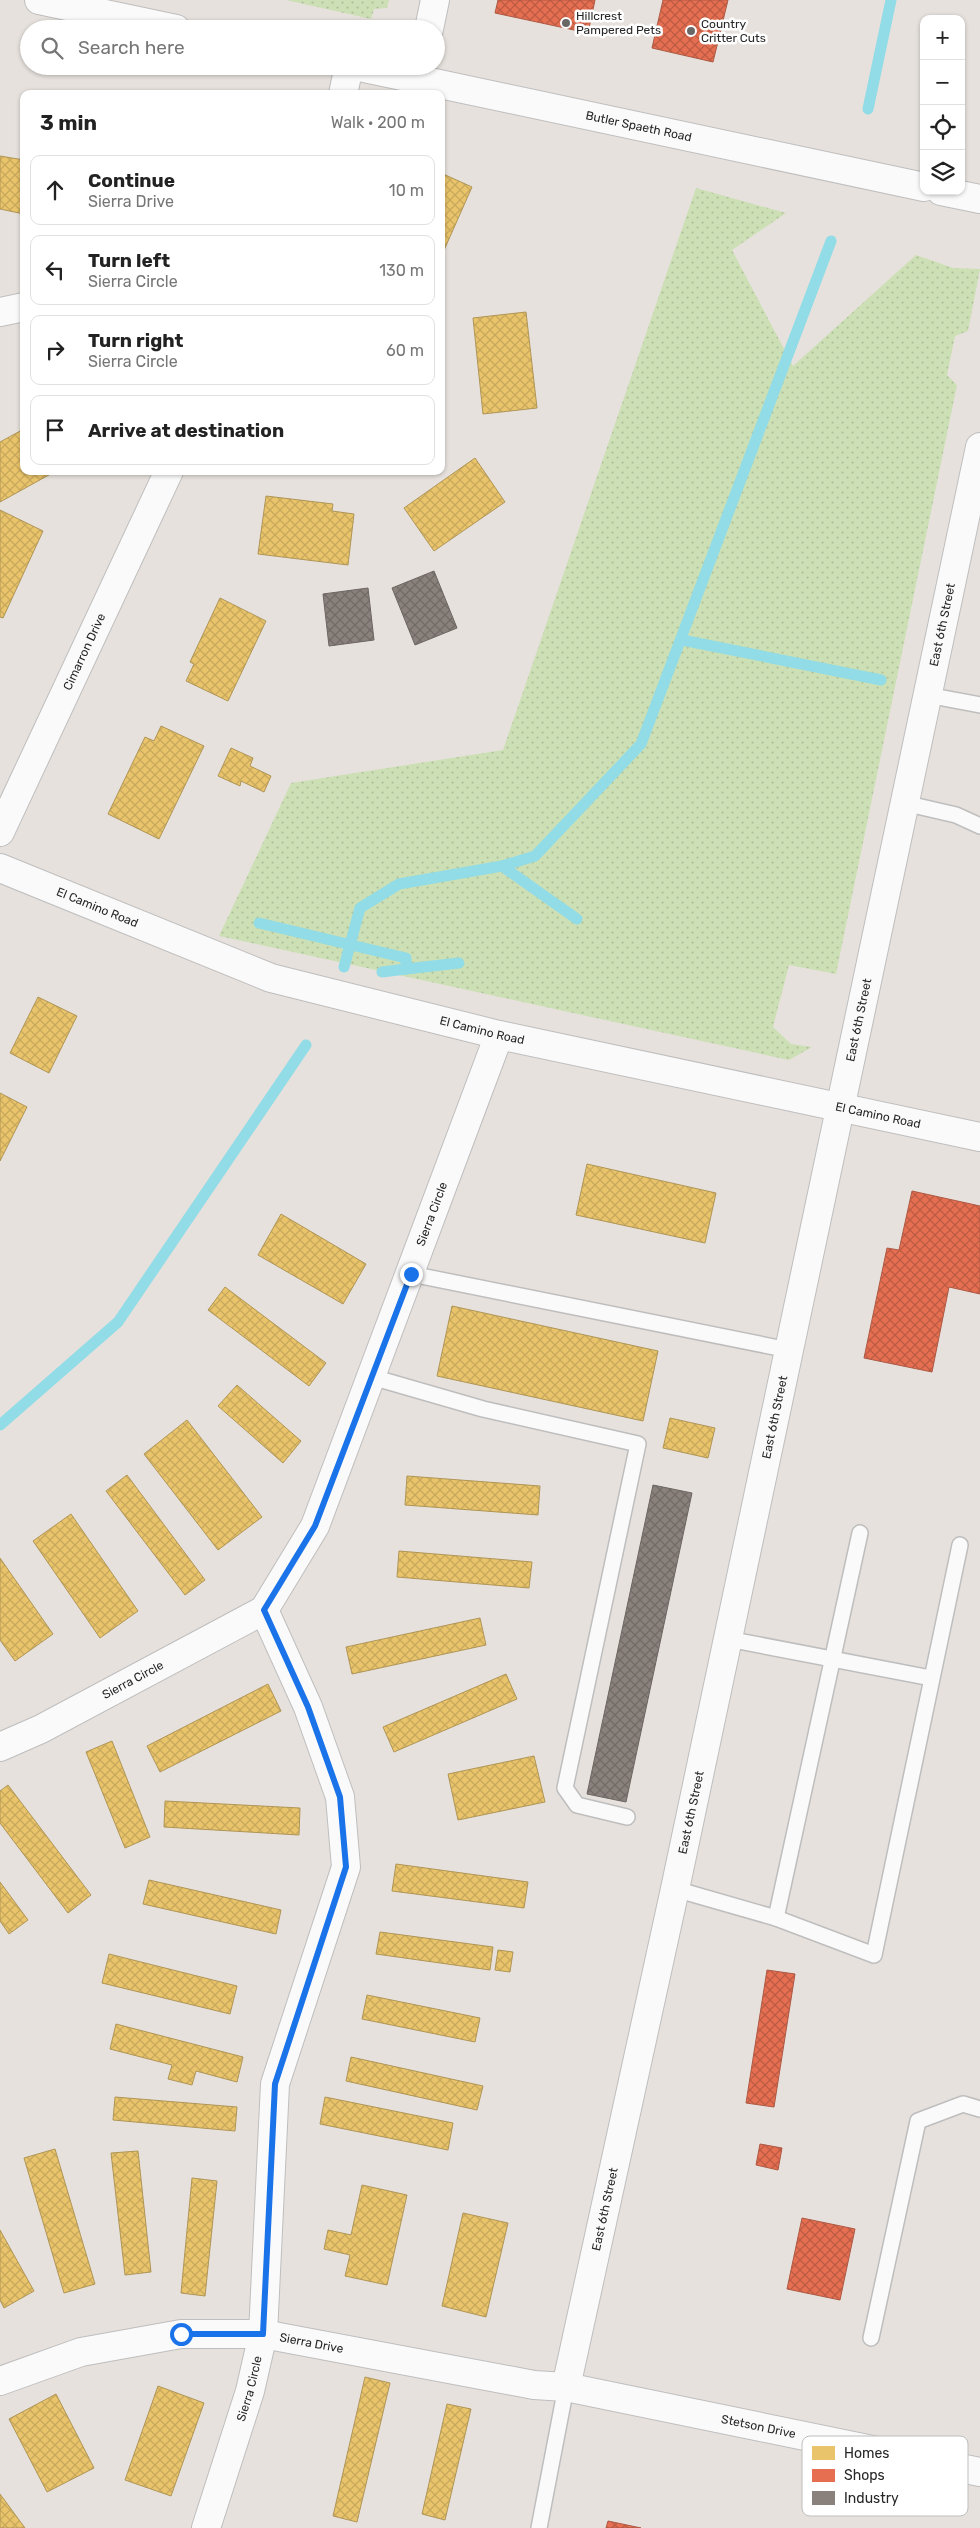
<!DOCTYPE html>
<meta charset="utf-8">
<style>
body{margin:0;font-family:Rubik,sans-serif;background:#f2f2f2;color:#222}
.controls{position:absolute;right:15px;top:15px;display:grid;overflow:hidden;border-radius:10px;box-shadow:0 1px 4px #0004}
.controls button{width:45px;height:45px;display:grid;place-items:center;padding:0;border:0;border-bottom:1px solid #e0e0e0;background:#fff;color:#222;font:25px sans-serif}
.stop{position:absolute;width:15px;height:15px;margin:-11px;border:4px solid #1a73e8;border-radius:50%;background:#fff}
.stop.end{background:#1a73e8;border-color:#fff;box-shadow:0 1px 5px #0008}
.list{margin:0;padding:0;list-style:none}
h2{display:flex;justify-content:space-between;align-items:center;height:65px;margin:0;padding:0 20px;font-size:21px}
h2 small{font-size:16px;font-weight:400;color:#767676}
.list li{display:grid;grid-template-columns:32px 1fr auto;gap:15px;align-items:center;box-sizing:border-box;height:70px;margin:0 10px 10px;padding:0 10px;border:1px solid #e0e0e0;border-radius:10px}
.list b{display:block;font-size:19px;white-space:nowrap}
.list p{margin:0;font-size:16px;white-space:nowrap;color:#767676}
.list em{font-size:16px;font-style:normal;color:#767676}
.icon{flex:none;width:28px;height:28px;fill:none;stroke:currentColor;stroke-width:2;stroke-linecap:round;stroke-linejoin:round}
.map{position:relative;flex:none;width:980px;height:2528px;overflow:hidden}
.search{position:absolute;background:#fff;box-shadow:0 1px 4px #0004;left:20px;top:20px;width:425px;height:55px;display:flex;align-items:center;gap:12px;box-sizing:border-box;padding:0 18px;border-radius:28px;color:#767676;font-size:19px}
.panel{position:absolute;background:#fff;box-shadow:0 1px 4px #0004;left:20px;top:90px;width:425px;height:385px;border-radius:10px}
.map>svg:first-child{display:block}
.grass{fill:url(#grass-dots)}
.homes{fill:url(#homes-cross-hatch);stroke:#af9556}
.shops{fill:url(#shops-cross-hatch);stroke:#ad5944}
.industry{fill:url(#industry-cross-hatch);stroke:#6c6662}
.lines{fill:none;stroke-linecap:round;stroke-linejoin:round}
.stream{stroke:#91dce6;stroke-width:11}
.service-casing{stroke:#bfbebe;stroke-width:18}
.minor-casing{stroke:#bfbebe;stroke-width:30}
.secondary-casing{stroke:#bfbebe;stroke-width:30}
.service{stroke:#fbfafa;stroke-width:15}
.minor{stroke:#fbfafa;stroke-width:28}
.secondary{stroke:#fbfafa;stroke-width:28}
.route{stroke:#1a73e8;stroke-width:6}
.poi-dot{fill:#6a6866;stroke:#fff;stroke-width:2}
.labels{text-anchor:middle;stroke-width:5;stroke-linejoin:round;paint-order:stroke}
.poi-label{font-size:12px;fill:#272727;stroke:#fff;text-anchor:start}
.street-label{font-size:12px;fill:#272727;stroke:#fff}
.key{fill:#fff;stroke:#bebebe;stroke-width:1}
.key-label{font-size:14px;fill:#272727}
</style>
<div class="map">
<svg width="980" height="2528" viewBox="0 0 980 2528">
<defs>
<pattern id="grass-dots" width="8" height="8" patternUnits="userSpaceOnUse" patternTransform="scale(1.25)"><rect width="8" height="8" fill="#cde0b5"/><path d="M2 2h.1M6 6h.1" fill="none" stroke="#b0c09c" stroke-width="1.8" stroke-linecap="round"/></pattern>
<pattern id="homes-cross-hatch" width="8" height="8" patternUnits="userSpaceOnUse" patternTransform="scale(1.25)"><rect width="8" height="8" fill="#e9c46a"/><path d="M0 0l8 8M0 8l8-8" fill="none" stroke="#c8a85c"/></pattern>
<pattern id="shops-cross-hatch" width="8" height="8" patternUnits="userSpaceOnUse" patternTransform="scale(1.25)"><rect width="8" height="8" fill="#e76f51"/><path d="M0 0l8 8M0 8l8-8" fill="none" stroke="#bb5b43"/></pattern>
<pattern id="industry-cross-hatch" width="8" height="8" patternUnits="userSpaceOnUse" patternTransform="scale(1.25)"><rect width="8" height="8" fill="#8a817c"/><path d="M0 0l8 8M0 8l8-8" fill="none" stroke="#716a66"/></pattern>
</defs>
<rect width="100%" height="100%" fill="#e6e1dc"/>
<g class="grass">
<polygon points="286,0 389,0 387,8 374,9 371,19"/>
<polygon points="696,188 786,213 732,250 793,366 916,255 953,268 980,269 968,331 955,336 947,375 957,385 836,974 789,965 773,1027 791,1044 812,1047 789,1060 219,936 291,783 503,750"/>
</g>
<g class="homes">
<polygon points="0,156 24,160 24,214 0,209"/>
<polygon points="441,173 472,187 441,257"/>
<polygon points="526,312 537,408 483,414 473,318"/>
<polygon points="24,429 24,471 56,471 0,502 0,442"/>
<polygon points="475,458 505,502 434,551 404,508"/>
<polygon points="266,496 333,504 332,511 354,514 348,565 258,554"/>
<polygon points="0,510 43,531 3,618 0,617"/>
<polygon points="220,598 266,621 228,701 186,681 194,664 190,662"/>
<polygon points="161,726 204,746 159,839 108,814 145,737 154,741"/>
<polygon points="231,748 253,758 250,766 271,776 264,792 241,781 240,786 218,776"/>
<polygon points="38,997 77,1016 49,1073 10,1053"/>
<polygon points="0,1093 27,1107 0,1161"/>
<polygon points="587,1164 716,1193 705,1243 576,1215"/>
<polygon points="281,1214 366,1264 343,1304 258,1255"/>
<polygon points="225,1287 326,1363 309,1386 208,1310"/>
<polygon points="452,1306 658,1351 643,1421 437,1376"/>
<polygon points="237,1385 301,1441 283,1463 218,1406"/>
<polygon points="670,1418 715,1428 708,1458 663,1448"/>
<polygon points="187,1420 262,1517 218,1550 144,1454"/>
<polygon points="127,1475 205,1580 185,1595 106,1491"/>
<polygon points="407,1476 540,1486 538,1515 405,1505"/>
<polygon points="71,1514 138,1611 100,1638 33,1541"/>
<polygon points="399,1551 532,1562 529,1588 397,1577"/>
<polygon points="0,1558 53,1634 15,1661 0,1640"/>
<polygon points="480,1618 486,1645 352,1674 346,1647"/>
<polygon points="506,1674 517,1699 394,1752 383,1727"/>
<polygon points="268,1684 281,1711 160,1772 147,1746"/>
<polygon points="112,1741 150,1837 125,1848 86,1752"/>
<polygon points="534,1756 545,1802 458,1820 448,1774"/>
<polygon points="8,1785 91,1895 68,1913 0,1823 0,1791"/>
<polygon points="165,1801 300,1808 299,1835 164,1827"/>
<polygon points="396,1864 528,1882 524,1908 392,1891"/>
<polygon points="149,1880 281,1910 276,1934 143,1904"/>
<polygon points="0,1882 28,1920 9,1934 0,1921"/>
<polygon points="380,1932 493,1947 490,1970 376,1954"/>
<polygon points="498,1950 513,1952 510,1972 495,1970"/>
<polygon points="109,1954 237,1986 230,2014 102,1983"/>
<polygon points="367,1995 480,2018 475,2042 362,2019"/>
<polygon points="116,2024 243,2057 237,2082 196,2071 192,2085 168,2079 172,2065 110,2049"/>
<polygon points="351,2057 483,2086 477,2110 346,2081"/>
<polygon points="115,2097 237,2107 235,2131 113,2120"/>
<polygon points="325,2097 453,2123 448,2150 320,2124"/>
<polygon points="55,2149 95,2284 64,2293 24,2158"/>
<polygon points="138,2151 151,2272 125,2275 111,2153"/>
<polygon points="192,2178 217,2181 205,2296 181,2293"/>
<polygon points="362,2185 407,2195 387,2285 345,2276 350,2255 324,2249 328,2230 351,2235"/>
<polygon points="463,2213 508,2223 486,2317 442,2306"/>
<polygon points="0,2230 34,2291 4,2308 0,2300"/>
<polygon points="365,2377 390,2383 357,2522 333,2516"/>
<polygon points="158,2386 204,2403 171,2496 125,2480"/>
<polygon points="56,2394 94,2468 47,2492 9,2419"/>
<polygon points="447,2404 471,2409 445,2520 422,2514"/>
<polygon points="0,2494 25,2528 0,2528"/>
</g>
<g class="shops">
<polygon points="498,0 595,0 588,33 495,13"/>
<polygon points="663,0 728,0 713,62 652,48"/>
<polygon points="912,1191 980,1206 980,1294 949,1287 932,1372 864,1358 887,1248 899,1250"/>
<polygon points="767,1970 795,1974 774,2107 746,2103"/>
<polygon points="760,2144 782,2148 778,2170 756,2165"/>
<polygon points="802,2218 855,2229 840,2300 787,2289"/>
<polygon points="608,2521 641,2528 606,2528"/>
</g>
<g class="industry">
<polygon points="434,571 457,628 415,645 392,588"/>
<polygon points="368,588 374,640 329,646 323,594"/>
<polygon points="653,1485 692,1493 626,1802 587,1794"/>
</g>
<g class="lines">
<g class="stream">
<polyline points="868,109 891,0"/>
<polyline points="682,640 881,680"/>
<polyline points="502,866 577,919"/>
<polyline points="259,923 406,958 406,969 382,972"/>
<polyline points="344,967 360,908 399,884 502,866 535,856 641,744 831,241"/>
<polyline points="406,969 459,963"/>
<polyline points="0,1425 118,1322 306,1045"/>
</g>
<defs>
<g id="service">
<polyline points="927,695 980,705"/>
<polyline points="904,803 956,815 980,826"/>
<polyline points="411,1274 789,1350"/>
<polyline points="372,1377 483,1409 638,1444 565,1788 577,1805 627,1817"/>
<polyline points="728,1639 931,1678"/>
<polyline points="675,1889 776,1918 874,1955 960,1545"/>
<polyline points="776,1918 860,1533"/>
<polyline points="871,2338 918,2121 963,2104 980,2109"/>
<polyline points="539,2528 566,2387"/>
</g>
<g id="minor">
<polyline points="429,29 435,0"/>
<polyline points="343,94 349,66"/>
<polyline points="0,312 24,307"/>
<path id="s1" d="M 0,832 L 169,471"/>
<path id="s2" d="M 0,868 L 271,978 L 499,1035 L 980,1137"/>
<path id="s3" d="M 0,1747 L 41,1729 L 264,1610 L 315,1526 L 499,1035"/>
<path id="s4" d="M 0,2381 L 81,2352 L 181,2334 L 263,2334 L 534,2385 L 566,2387 L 980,2472"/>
<path id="s5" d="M 566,2387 L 675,1889 L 980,447"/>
<path id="s6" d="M 206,2528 L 250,2391 L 263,2334 L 275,2084 L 346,1867 L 340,1797 L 308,1707 L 264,1610"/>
</g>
<g id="secondary">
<polyline points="39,0 176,29"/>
<path id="s7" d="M 355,66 L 924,187"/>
<polyline points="941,191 980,199"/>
</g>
</defs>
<use href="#service" class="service-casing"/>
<use href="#minor" class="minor-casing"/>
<use href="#secondary" class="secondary-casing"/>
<use href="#service" class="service"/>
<use href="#minor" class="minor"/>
<use href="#secondary" class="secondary"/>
</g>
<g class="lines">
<polyline class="route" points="181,2334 263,2334 275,2084 346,1867 340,1797 308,1707 264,1610 315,1526 411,1274"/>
</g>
<g class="poi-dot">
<circle cx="566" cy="23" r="5"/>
<circle cx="691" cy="31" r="5"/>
</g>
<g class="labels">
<g class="poi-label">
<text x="576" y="20">Hillcrest<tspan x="576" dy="14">Pampered Pets</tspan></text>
<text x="701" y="28">Country<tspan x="701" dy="14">Critter Cuts</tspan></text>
</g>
<g class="street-label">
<text dy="4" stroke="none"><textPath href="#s7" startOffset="290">Butler Spaeth Road</textPath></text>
<text dy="4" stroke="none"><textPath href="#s5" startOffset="1802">East 6th Street</textPath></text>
<text dy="4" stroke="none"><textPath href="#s1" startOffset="199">Cimarron Drive</textPath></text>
<text dy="4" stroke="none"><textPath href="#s2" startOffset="105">El Camino Road</textPath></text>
<text dy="4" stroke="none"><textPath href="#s5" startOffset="1398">East 6th Street</textPath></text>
<text dy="4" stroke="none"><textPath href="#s2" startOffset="510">El Camino Road</textPath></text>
<text dy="4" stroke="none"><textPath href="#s2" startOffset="915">El Camino Road</textPath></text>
<text dy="4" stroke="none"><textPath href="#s3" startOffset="729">Sierra Circle</textPath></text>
<text dy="4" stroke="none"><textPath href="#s5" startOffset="992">East 6th Street</textPath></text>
<text dy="4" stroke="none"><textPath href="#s3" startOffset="149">Sierra Circle</textPath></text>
<text dy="4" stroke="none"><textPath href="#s5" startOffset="588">East 6th Street</textPath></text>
<text dy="4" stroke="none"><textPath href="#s5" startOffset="182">East 6th Street</textPath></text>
<text dy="4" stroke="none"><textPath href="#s4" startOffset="319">Sierra Drive</textPath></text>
<text dy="4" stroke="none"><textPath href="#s6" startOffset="146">Sierra Circle</textPath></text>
<text dy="4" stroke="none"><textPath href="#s4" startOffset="774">Stetson Drive</textPath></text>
</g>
</g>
<rect x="802" y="2436" width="166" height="80" rx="8" class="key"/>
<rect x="812" y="2446" width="23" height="14" fill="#e9c46a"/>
<rect x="812" y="2469" width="23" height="13" fill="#e76f51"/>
<rect x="812" y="2491" width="23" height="14" fill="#8a817c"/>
<g class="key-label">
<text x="844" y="2458">Homes</text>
<text x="844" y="2480">Shops</text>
<text x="844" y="2503">Industry</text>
</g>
</svg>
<div class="controls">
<button>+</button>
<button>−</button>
<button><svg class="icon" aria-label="locate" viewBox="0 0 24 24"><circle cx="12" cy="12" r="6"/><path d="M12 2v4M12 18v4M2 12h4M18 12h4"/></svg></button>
<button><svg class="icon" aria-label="layers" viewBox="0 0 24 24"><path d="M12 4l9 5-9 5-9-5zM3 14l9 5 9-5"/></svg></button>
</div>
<div class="stop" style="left:181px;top:2334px"></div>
<div class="stop end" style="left:411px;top:1274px"></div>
<div class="search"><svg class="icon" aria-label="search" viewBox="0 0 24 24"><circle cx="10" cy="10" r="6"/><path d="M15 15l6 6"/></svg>Search here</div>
<section class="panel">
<h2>3 min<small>Walk · 200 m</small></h2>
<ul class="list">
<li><svg class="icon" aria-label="ahead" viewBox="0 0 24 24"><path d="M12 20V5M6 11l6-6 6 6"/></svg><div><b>Continue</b><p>Sierra Drive</p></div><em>10 m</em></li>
<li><svg class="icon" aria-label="left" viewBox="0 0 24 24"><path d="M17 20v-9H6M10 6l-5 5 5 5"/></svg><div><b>Turn left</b><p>Sierra Circle</p></div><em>130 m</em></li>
<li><svg class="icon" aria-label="right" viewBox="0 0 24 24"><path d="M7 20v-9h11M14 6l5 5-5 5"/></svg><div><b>Turn right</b><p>Sierra Circle</p></div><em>60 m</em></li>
<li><svg class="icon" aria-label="arrive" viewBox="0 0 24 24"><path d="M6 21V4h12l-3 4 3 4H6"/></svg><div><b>Arrive at destination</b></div></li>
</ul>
</section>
</div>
